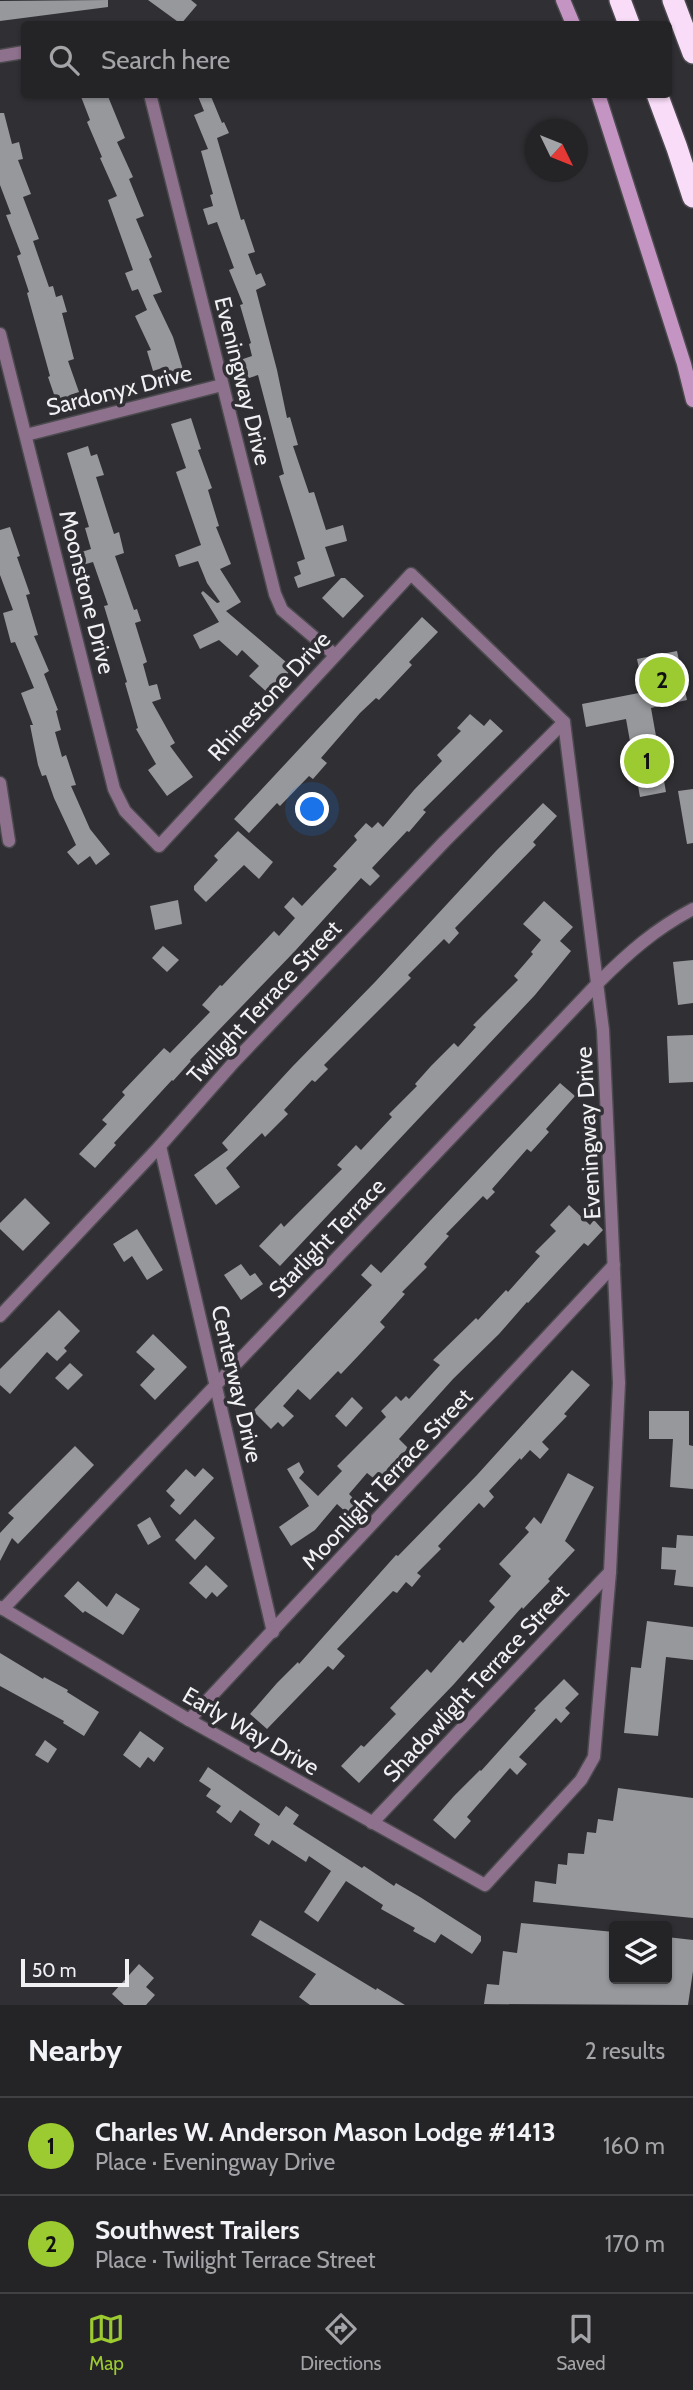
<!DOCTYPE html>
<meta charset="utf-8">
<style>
body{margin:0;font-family:Cabin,sans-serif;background:#302f32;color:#f1f3f6}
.controls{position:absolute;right:21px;bottom:21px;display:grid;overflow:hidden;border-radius:7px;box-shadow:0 2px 5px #0004}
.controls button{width:63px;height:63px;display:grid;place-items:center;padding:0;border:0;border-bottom:2px solid #414043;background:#242326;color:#f1f3f6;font:35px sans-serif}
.compass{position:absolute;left:525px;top:119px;width:63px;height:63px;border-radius:50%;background:#242326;box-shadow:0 2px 5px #0004;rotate:133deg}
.scale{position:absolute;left:21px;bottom:18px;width:108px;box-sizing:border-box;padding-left:7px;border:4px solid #f1f0f3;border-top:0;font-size:19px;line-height:24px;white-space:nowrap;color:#f1f0f3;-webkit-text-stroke:5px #302f33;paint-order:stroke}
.you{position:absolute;left:313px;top:810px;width:24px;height:24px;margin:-18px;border:5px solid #fff;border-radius:50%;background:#1a73e8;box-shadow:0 0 0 10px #1a73e833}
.badge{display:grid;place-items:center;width:46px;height:46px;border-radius:50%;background:#9cca31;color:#111;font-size:23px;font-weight:700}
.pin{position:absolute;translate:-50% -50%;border:4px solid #fff;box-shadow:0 2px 7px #0006}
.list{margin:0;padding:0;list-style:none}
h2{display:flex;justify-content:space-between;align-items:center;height:91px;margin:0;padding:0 28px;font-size:30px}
h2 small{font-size:23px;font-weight:400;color:#a3a4a7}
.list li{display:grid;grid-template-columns:46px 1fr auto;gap:21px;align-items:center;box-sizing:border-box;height:98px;padding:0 28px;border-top:2px solid #414043}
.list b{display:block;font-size:26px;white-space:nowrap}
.list p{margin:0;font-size:23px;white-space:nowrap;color:#a3a4a7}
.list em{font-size:23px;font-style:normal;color:#a3a4a7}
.icon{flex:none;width:38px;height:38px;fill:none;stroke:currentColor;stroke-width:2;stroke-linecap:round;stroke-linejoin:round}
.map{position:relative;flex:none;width:693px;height:2005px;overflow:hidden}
.search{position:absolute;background:#242326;box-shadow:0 2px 5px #0004;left:21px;right:21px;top:21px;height:77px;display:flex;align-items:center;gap:18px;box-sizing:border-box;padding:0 24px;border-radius:7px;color:#a3a4a7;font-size:26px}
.sheet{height:287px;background:#242326}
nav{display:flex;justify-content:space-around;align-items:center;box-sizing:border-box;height:98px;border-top:2px solid #414043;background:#242326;font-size:19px;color:#a3a4a7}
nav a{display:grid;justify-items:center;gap:4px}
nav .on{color:#9cca31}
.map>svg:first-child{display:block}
.building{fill:#96989c}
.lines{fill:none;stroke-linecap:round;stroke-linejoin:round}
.minor-casing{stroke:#4b4a4e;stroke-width:15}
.secondary-casing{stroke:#4b4a4e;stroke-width:17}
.motorway-casing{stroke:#4b4a4e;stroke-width:24}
.minor{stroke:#8e718d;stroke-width:12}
.secondary{stroke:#c495c2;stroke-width:14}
.motorway{stroke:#f9dcf8;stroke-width:21}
.labels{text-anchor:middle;stroke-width:7;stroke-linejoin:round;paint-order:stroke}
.street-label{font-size:23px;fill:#f1f0f3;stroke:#302f33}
</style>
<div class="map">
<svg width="693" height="2005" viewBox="0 0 693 2005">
<rect width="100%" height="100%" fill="#302f33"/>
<g class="building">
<polygon points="108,0 108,7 0,21 0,1"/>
<polygon points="148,0 191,0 197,5 181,24"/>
<polygon points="80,94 107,94 125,138 117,142 133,177 129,179 144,216 136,219 152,257 149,259 162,292 153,295 173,337 184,373 165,379 162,368 153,371 147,351 151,350 135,316 147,310 138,289 132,291 125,273 133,270 108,200 117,196 100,158 102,157 87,122 90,120"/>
<polygon points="197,94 210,94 222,123 224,122 229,133 217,138 241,220 244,219 255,252 248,254 256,275 261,273 266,285 256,290 277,370 287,418 290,417 298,445 293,446 309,493 314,492 326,530 343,525 347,541 325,547 335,576 298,588 294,577 301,574 297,562 305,559 279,476 284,474 258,375 246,379 240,360 252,356 249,344 251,343 240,305 243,304 229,270 234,268 217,222 208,225 203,209 213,206 210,195 213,194 201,151 208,149 194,115 204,111"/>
<polygon points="0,113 4,113 12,144 19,142 23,159 18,160 31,194 23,197 39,239 33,241 49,287 53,286 56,297 62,295 67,312 62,313 74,359 68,361 79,392 70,395 72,401 58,406 48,377 50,376 27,293 29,292 17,256 21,254 6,215 11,214 0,185"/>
<polygon points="191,418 201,449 198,450 212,488 208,490 219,526 216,527 231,564 220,569 241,602 226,611 293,668 269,694 249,676 259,666 242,650 237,656 219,640 200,649 193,635 219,622 201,593 203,591 217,603 220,602 207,583 198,561 179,567 175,555 201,545 176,472 186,468 171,424"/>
<polygon points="88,446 91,456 97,454 104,475 96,477 114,534 119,532 124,553 115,556 134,610 137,609 141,621 135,623 147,662 143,664 149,686 157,684 161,699 152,702 175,743 170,746 193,777 167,796 148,770 156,764 136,729 138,728 125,683 127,682 104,606 108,605 93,562 79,566 75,554 91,549 85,528 89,527 67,453"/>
<polygon points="10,527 20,556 17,557 30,594 26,595 38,635 34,636 49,671 44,674 58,710 56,711 61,730 55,732 62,757 66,755 76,785 71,786 90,829 110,854 96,865 90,856 78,865 67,852 76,845 54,798 46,775 42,776 38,765 30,725 33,725 21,693 34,688 15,642 11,643 3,613 13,610 0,575 0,530"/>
<polygon points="341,578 345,578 364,596 343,618 322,598"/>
<polygon points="422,617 438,632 409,662 412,665 379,700 376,698 360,713 321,758 327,763 313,779 309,776 280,806 277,803 249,833 234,819"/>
<polygon points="677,651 687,700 651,708 666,792 640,797 626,719 586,727 582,704 644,692 637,659"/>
<polygon points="470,714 484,726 490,719 503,731 423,810 426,812 409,832 407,831 372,868 380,876 370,886 361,878 295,951 190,1060 191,1061 173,1081 172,1080 114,1143 116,1145 95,1168 79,1154 107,1124 102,1120 125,1095 122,1092 164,1048 170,1053 210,1012 202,1005 220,985 222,986 274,931 279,936 295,918 284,907 293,897 302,906 337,869 333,866 357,840 354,836 366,823 372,828 378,822 383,827 414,790 442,761 437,755 461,731 457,728"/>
<polygon points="693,789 693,843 687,844 678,791"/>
<polygon points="543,803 557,816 533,842 536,845 455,928 459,933 449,944 444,939 408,975 411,978 324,1065 328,1069 315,1082 312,1080 284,1110 288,1114 265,1137 262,1133 226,1168 240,1187 216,1205 194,1175 228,1150 222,1143 292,1067 375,982 496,851"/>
<polygon points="238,831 273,862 259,879 244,865 206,902 194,890 194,886 218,860 214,856"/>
<polygon points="178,900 182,924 155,930 150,906"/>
<polygon points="544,901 573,927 560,941 571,951 535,995 280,1266 259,1246 281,1223 284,1227 342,1169 337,1165 356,1145 361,1150 392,1117 389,1114 417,1086 415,1084 431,1066 454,1043 458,1047 476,1027 473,1025 518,980 514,976 533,954 531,952 541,940 523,924"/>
<polygon points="163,946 179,960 167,972 152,958"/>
<polygon points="693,960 693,1003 678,1005 673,962"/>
<polygon points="693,1035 693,1082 669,1083 667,1036"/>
<polygon points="560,1083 575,1096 546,1129 549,1132 531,1152 527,1149 492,1189 495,1192 487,1200 483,1196 446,1234 449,1236 424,1264 427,1267 402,1292 405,1294 380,1322 385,1327 359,1355 341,1374 338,1371 310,1400 298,1389 283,1406 294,1416 283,1427 278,1422 271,1429 253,1411 372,1285 361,1275 371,1264 381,1273"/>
<polygon points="25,1198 50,1223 23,1251 0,1229 0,1223"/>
<polygon points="569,1205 590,1225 594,1220 603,1230 588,1246 584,1243 528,1303 527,1302 499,1334 453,1379 399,1439 408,1448 377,1481 367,1473 349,1494 359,1504 349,1515 337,1504 315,1530 291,1546 279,1527 309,1506 287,1469 299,1462 304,1472 299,1478 318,1496 342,1471 337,1466 386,1417 381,1411 396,1396 401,1401 406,1396 409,1399 440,1365 433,1360 476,1318 478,1320 506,1290 508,1292 540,1256 535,1252 556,1231 550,1225"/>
<polygon points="137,1229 163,1270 147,1280 132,1256 124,1262 113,1244"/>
<polygon points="241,1264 250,1276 255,1273 263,1284 241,1300 224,1275"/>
<polygon points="59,1310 80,1331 64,1348 67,1351 57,1361 47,1352 10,1394 0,1385 0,1369"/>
<polygon points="153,1334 187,1367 155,1400 140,1385 155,1369 136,1352"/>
<polygon points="70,1363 83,1375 68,1390 55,1378"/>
<polygon points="572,1370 590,1385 564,1414 567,1416 542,1442 549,1449 540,1459 530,1450 521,1460 520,1458 489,1491 494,1497 484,1508 479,1503 438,1546 441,1549 417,1573 421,1576 412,1587 406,1582 397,1593 393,1591 337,1649 345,1656 333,1670 328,1666 267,1729 250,1714 277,1683 298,1662 299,1664 396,1555 398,1556 477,1475"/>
<polygon points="352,1397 363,1408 346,1427 335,1416"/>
<polygon points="649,1411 689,1411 689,1445 693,1446 693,1489 670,1487 673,1439 649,1439"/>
<polygon points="75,1446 94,1465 18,1544 12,1538 0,1561 0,1533 14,1518 8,1513"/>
<polygon points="203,1468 214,1478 180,1515 170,1506 175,1500 166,1491 186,1469 195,1477"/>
<polygon points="568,1473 594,1487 565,1541 575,1550 548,1579 550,1581 523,1609 522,1607 454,1684 359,1783 341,1766 361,1745 364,1747 396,1714 390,1708 427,1669 431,1673 460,1640 463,1643 495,1607 489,1601 511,1576 499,1564 529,1532 525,1528 534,1517 541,1524"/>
<polygon points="150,1517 161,1537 148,1545 137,1525"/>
<polygon points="195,1519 215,1538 195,1560 175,1540"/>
<polygon points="677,1535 693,1536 693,1587 674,1585 676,1570 661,1569 662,1547 676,1548"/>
<polygon points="206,1565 228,1586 217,1597 212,1592 206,1599 189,1583"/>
<polygon points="78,1581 107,1607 116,1593 140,1609 123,1635 85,1611 83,1613 64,1596"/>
<polygon points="647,1621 693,1627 693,1660 666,1657 658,1736 624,1733 631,1667 641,1668"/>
<polygon points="0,1653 43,1679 44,1677 68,1690 67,1692 99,1712 84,1736 63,1723 64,1721 0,1686"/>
<polygon points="564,1679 579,1694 565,1708 570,1713 561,1723 556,1718 519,1757 527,1764 517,1775 510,1768 467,1817 471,1821 455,1839 433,1820 454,1796 480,1770 481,1771 536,1710 534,1709"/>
<polygon points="140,1731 164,1748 154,1762 148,1757 140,1768 123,1755"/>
<polygon points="45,1740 57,1749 48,1763 35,1755"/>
<polygon points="208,1767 279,1816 286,1806 299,1815 293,1824 362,1868 364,1866 394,1886 396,1883 420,1897 481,1936 481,1941 472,1954 441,1934 435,1943 413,1931 415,1928 381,1909 383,1905 346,1881 318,1922 304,1912 331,1871 309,1856 306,1862 272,1840 269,1845 254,1835 260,1824 240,1810 231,1823 216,1812 221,1806 206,1796 211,1789 199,1781"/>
<polygon points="618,1788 693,1798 693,1918 533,1902 535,1881 556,1884 558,1864 567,1865 568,1853 584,1854 587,1832 596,1833 598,1819 613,1821"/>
<polygon points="260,1920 376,1990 377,1988 405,2005 310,2005 299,1997 316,1974 251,1935"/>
<polygon points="521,1923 614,1932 614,1979 667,1979 667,1937 693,1940 693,1971 688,2005 484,2004 487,1984 499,1985 503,1951 517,1953"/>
<polygon points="139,1964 154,1978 146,1987 155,1995 146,2005 124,2005 112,1994"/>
</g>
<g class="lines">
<defs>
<g id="minor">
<polyline points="0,56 24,52"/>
<polyline points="150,94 275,594 282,610 335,655"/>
<polyline points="0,334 114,789 125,811 159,846 411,574 564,722 603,1030 619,1383 610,1572 594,1757 581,1780 485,1885 189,1720 0,1607"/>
<polyline points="26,435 222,385"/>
<polyline points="0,783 9,841"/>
<polyline points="160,1146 273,1632"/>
<polyline points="0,1316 160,1146 234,1062 445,841 564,722"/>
<path d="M 3,1609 L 598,983 C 628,953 655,929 693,909"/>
<polyline points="189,1720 614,1265"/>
<polyline points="372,1823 610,1572"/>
</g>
<g id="secondary">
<polyline points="563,0 573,24"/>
<polyline points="598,94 684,364 693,400"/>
</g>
<g id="motorway">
<polyline points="620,0 629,24"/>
<polyline points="673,0 693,53"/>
<polyline points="657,94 677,148 693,197"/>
</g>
</defs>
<use href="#minor" class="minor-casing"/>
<use href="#secondary" class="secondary-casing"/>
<use href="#motorway" class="motorway-casing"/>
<use href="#minor" class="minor"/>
<use href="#secondary" class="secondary"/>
<use href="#motorway" class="motorway"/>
</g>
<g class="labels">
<g class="street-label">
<text transform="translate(243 381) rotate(76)" y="8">Eveningway Drive</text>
<text transform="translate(119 390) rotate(-14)" y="8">Sardonyx Drive</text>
<text transform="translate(87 592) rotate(76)" y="8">Moonstone Drive</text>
<text transform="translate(269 696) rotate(-47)" y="8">Rhinestone Drive</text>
<text transform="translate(264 1002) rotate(-47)" y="8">Twilight Terrace Street</text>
<text transform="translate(588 1133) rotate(-93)" y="8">Eveningway Drive</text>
<text transform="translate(327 1238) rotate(-46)" y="8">Starlight Terrace</text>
<text transform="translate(237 1384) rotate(77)" y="8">Centerway Drive</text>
<text transform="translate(387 1479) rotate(-47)" y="8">Moonlight Terrace Street</text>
<text transform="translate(476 1683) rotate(-47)" y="8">Shadowlight Terrace Street</text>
<text transform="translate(251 1731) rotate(30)" y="8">Early Way Drive</text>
</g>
</g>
</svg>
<div class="controls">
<button><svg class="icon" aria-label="layers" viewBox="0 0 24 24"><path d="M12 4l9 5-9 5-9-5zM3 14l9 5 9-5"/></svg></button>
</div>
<svg class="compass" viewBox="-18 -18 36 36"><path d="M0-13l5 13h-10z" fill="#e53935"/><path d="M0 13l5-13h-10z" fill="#a3a4a7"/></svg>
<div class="scale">50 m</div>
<div class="you"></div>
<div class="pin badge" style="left:647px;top:761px">1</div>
<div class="pin badge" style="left:662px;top:680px">2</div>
<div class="search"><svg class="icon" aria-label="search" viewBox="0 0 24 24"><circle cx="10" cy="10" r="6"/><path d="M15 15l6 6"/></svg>Search here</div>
</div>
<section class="sheet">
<h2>Nearby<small>2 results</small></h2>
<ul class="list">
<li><span class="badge">1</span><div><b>Charles W. Anderson Mason Lodge #1413</b><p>Place · Eveningway Drive</p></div><em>160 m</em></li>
<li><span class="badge">2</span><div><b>Southwest Trailers</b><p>Place · Twilight Terrace Street</p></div><em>170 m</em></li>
</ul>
</section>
<nav>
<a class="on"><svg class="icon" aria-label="map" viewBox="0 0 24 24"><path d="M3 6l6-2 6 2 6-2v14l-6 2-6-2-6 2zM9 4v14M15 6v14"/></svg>Map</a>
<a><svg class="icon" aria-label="directions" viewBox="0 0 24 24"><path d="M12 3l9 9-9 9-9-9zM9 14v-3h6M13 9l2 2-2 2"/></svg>Directions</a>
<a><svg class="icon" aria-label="saved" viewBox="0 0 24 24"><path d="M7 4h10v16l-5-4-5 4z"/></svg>Saved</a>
</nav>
